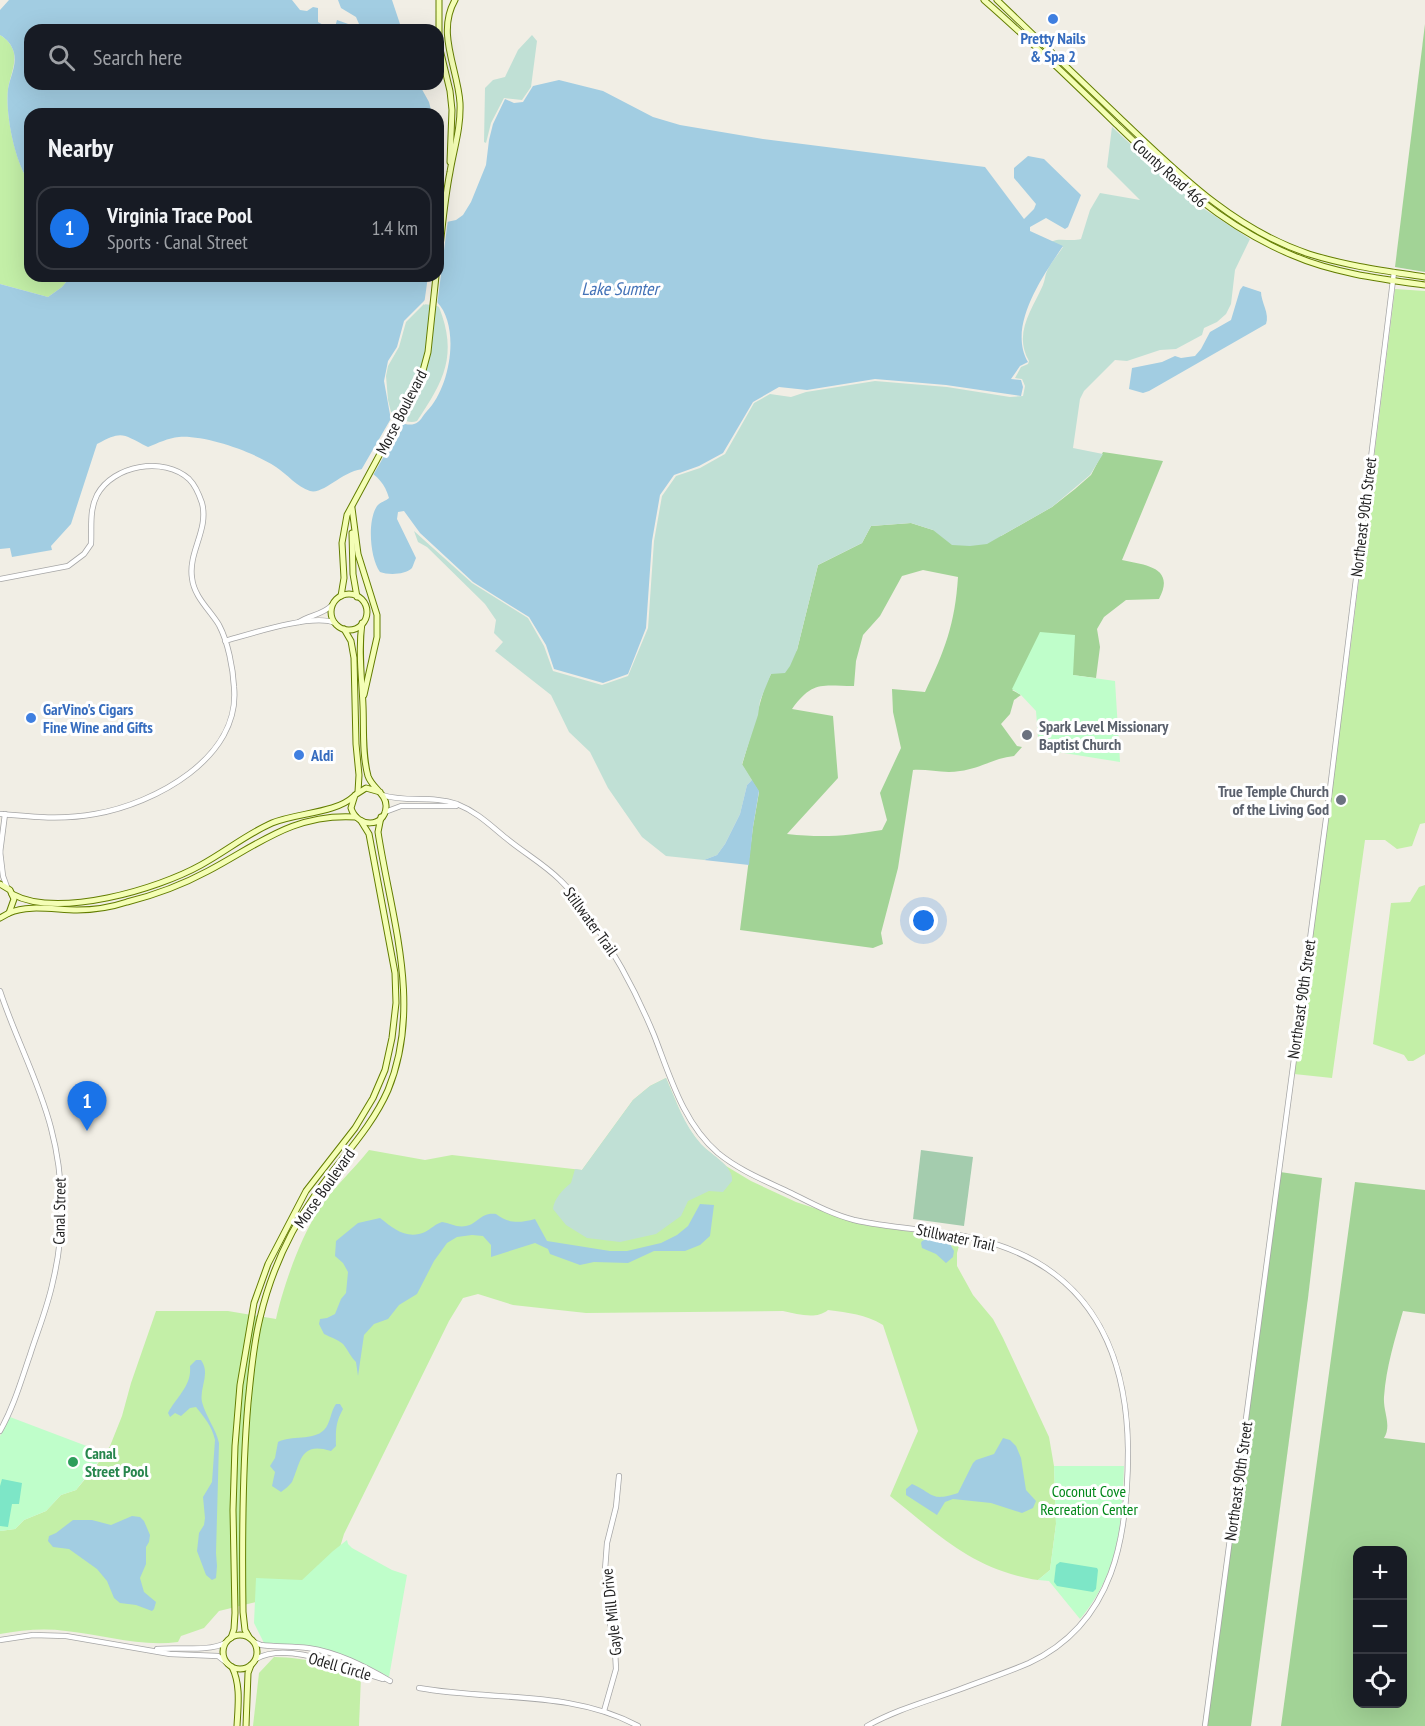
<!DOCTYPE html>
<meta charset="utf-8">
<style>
body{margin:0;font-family:"PT Sans Narrow",sans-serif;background:#20242c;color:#f1f3f6}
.controls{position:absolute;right:18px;bottom:18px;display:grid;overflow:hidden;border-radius:12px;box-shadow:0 6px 24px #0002}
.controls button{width:54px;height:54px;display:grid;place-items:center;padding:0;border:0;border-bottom:2px solid #363941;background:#171b24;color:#f1f3f6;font:30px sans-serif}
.you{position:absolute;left:924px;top:921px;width:21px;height:21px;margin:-15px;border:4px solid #fff;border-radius:50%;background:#1a73e8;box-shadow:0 0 0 9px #1a73e833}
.badge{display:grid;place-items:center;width:39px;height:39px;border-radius:50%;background:#1a73e8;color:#fff;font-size:20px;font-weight:700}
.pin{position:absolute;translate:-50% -50px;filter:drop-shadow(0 2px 3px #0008)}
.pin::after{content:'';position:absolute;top:32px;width:21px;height:18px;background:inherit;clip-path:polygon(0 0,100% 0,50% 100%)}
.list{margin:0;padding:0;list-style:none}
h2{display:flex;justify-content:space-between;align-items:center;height:78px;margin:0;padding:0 24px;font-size:26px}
h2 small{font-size:20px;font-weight:400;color:#9ea1a6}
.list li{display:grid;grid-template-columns:39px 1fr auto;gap:18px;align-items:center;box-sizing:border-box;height:84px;margin:0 12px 12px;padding:0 12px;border:2px solid #363941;border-radius:18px}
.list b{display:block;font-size:22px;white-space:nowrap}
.list p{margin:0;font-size:20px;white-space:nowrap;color:#9ea1a6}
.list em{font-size:20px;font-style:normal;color:#9ea1a6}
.icon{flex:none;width:33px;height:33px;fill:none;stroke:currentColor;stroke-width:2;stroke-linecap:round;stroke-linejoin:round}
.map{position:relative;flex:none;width:1425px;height:1726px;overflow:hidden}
.search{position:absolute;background:#171b24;box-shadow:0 6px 24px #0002;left:24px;top:24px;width:420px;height:66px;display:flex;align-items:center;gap:15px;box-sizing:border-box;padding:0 21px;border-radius:18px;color:#9ea1a6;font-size:22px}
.panel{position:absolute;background:#171b24;box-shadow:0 6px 24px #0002;left:24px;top:108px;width:420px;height:174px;border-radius:18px}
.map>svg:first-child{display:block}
.grass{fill:#c3efa7}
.forest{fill:#a2d396;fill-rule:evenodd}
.wetland{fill:#c0e0d5}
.cemetery{fill:#a4ccae}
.park{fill:#bffeca}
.pitch{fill:#7de6c7}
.water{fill:#a2cde2;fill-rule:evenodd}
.pier{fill:#f1eee5}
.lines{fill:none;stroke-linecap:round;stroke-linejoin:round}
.tertiary-casing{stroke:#a6a6a6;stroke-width:6}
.secondary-casing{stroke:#637d00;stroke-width:7}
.tertiary{stroke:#fff;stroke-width:4.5}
.secondary{stroke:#f4feb5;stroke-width:5}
.shop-dot{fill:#3f7fe0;stroke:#fff;stroke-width:2}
.worship-dot{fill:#6b7280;stroke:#fff;stroke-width:2}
.leisure-dot{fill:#2e9e5b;stroke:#fff;stroke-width:2}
.labels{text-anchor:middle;stroke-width:6;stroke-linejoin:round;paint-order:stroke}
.shop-label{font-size:16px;font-weight:bold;fill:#366cbe;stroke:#fff;text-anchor:start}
.street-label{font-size:16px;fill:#1f1f1f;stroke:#fff}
.worship-label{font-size:16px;font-weight:bold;fill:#5b616d;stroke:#fff;text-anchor:start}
.leisure-label{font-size:16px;font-weight:bold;fill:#27864d;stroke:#fff;text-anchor:start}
.park-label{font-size:16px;fill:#03881a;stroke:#fff}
.water-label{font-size:18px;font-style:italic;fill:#4372b7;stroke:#fff}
</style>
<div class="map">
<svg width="1425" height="1726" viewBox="0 0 1425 1726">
<rect width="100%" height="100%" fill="#f1eee5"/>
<g class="grass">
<path d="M 0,35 C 7,39 12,45 14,53 C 16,65 10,77 8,89 C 5,113 15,163 30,183 L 30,276 L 71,276 L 62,287 L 48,297 L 0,284 Z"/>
<polygon points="1395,289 1425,291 1425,823 1420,824 1412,846 1397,849 1385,840 1365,840 1332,1078 1294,1074 1351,644"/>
<polygon points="1425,885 1425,1054 1413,1061 1408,1061 1404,1055 1373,1044 1391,903 1410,902 1419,887"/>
<path d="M 666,1078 L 685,1123 L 700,1144 L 726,1166 L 751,1181 L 796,1202 L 865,1225 L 961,1239 L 957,1253 L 957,1266 L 973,1295 L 993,1319 L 1003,1338 L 1049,1437 L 1054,1466 L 1056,1524 L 1050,1570 L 1038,1580 C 973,1570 939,1535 890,1496 L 918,1431 L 883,1325 C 865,1314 849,1313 828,1310 C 816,1320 798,1314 783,1311 L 586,1313 L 513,1305 L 478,1294 L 463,1298 L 449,1321 L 344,1534 L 334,1567 L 269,1599 L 219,1611 L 204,1628 L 181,1636 L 178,1642 C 140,1647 104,1635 66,1631 C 44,1628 22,1630 0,1634 L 0,1531 L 15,1529 L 24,1520 L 46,1511 L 61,1495 L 76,1490 L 96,1466 L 110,1446 L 122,1416 L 131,1383 L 156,1311 L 228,1311 L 276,1319 C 283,1287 300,1239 318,1211 C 332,1189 353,1170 369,1150 L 425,1160 L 452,1155 L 582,1170 L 633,1100 L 650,1086 Z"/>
<path d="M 274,1657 C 308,1658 330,1664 361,1676 L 359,1726 L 253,1726 L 259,1673 Z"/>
</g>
<g class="forest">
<polygon points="1425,24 1425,272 1395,267"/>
<path d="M 1103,452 L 1163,461 L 1122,560 C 1145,565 1176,567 1159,599 L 1126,600 L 1104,617 L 1097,629 L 1100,647 L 1096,678 L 1072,675 L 1012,690 L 1021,695 L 1014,700 L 1010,714 L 1001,724 L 1017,746 L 1022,747 L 1014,756 C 994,758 979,769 960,771 C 944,774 929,769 913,770 L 898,868 L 881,933 L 883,944 L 873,948 L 740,930 L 753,827 L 759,792 L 742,765 L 765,686 L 771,674 L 797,650 L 818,565 L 862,543 L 871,526 L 911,523 L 933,530 L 1001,536 L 1052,507 L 1075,489 L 1091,475 ZM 923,570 L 958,577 C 955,624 945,650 925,692 L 892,689 L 893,712 L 901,748 L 880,793 L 887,820 L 882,830 C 846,836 824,838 787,834 L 838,778 L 833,716 L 792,709 C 813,680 822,686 854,686 L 856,661 L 863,635 L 880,616 L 902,576 Z"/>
<polygon points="1280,1172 1322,1178 1308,1298 1251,1726 1207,1726"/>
<path d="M 1355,1182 L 1425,1190 L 1425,1314 L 1403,1311 C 1395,1339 1386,1367 1384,1397 C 1383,1412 1392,1425 1384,1438 L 1425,1443 L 1425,1726 L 1281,1726 ZM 1358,1550 L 1402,1550 L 1402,1704 L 1358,1704 Z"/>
</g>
<g class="wetland">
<polygon points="532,35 537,41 531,87 522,100 504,98 491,123 486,143 484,142 485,88 493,80 505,77 518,50"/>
<path d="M 1112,127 L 1192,201 L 1250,239 L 1235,270 L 1231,304 L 1226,314 L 1217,322 L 1204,328 L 1202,335 L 1176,349 L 1160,350 L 1127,361 L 1115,360 L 1084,391 L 1080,399 L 1073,448 L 1103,454 L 1090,475 L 1052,507 L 987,544 L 970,546 L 952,545 L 933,530 L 911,523 L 871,526 L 862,543 L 818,565 L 797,650 L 790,666 L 785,673 L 771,674 L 760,701 L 758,715 L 742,764 L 752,780 L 747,785 L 740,814 L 725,844 L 717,855 L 704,860 L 666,856 L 642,837 L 608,788 L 590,752 L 569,732 L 551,695 L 495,651 L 503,642 L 494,633 L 496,620 L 485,604 L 427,547 L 418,542 L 414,531 L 472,583 L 528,618 L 544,646 L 553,671 L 602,685 L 628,676 L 648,628 L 654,541 L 662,496 L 676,476 L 700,468 L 725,454 L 754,403 L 770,394 L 791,397 L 806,392 L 875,381 L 947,387 L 1010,397 L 1023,396 L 1025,386 L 1022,379 L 1015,378 L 1021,367 L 1028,364 L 1029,361 C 1013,333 1032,310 1043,285 C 1045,280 1045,275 1047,271 C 1051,262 1058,255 1063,247 L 1051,242 C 1058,237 1071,242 1081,239 L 1090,210 L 1100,193 L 1140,200 L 1107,167 Z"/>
<polygon points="424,304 431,305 426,352 419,377 399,417 391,412 388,400 386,376 388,366 399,347 406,322"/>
<path d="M 435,305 L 439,307 C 458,355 444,381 417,421 C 412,423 407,422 402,419 L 423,379 Z"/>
<path d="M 666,1078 C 676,1101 684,1125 701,1144 C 711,1155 734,1166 732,1181 L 723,1192 L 709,1191 L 688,1201 L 681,1216 L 656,1234 L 620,1242 L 587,1238 L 566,1225 L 553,1209 C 554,1199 563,1189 571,1183 L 575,1169 L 582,1170 L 633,1100 L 650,1086 Z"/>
</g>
<polygon class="cemetery" points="921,1150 973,1157 964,1226 913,1219"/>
<g class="park">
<polygon points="1040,632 1075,635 1073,675 1115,681 1120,762 1039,749 1036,711 1021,695 1012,689"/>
<polygon points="10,1417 105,1453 76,1490 61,1495 46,1511 24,1520 15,1529 0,1531 0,1436"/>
<path d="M 1054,1466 L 1124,1466 C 1122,1524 1119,1573 1080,1619 L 1049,1581 L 1038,1580 L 1050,1570 L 1056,1524 Z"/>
<path d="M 347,1540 L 348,1544 L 352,1548 L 392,1570 L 407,1575 L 389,1677 C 364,1663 339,1651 311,1646 C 296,1643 280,1645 264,1643 L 254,1623 L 256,1578 L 302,1580 L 333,1551 Z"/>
</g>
<g class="pitch">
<polygon points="2,1479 22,1483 19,1504 12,1504 8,1527 0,1526 0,1486"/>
<polygon points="1060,1562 1097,1568 1098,1570 1096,1589 1093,1592 1057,1586 1054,1582 1056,1565"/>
</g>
<g class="water">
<path d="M 9,0 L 292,0 L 300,10 L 307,11 L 313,7 L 318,8 L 318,22 L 327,27 L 335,27 L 337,20 L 351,25 L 351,30 L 30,30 L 30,84 L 419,84 L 429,102 L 432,114 L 30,114 L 30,183 C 15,164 5,113 8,89 C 10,77 17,65 14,53 C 12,45 7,39 0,35 L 0,10 Z"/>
<polygon points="338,0 392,0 402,30 356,30 359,24 356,17 341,8"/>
<path d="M 559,80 L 603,91 L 653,117 L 680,125 L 763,139 L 985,167 L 1024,219 L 1034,209 L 1036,204 L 1014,178 L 1014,168 L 1028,156 L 1044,159 L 1081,195 L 1068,227 L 1065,229 L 1046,218 L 1030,227 L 1030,231 L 1063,246 C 1043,276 1007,326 1028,362 L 1020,366 L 1011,379 L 1021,380 L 1023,387 L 1021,396 L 946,385 L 875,379 L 807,390 L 779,387 L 753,402 L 723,453 L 699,466 L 674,475 L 660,495 L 652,541 L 646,628 L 628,674 L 603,683 L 554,669 L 546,645 L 529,617 L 473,582 L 420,533 L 404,511 L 398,512 L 397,519 L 416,558 C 415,560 413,566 412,568 C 405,575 388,575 380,572 C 370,558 367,521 377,506 C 380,502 386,501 389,498 C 385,484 378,476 365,469 C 344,469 324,495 310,491 C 297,487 287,474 276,467 C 254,452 205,435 179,437 C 168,438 158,443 148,447 C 122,434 123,430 97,444 L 71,524 L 51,546 L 52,550 L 12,557 L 10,548 L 0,549 L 0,284 L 48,297 L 62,287 L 71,276 L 438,276 L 442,223 L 456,220 L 463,215 L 471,202 L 486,165 L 489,140 L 493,124 L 505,99 L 514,103 L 523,102 L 533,86 ZM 425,300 L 437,302 C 461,327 450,388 427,411 C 423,415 420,423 414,424 C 408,426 397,422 391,420 L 384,381 L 388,361 L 397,347 L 404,321 Z"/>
<path d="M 1243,286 L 1261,292 C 1261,302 1270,314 1266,324 L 1149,391 L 1143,393 L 1129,389 L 1132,368 L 1162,362 L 1175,356 L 1181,358 L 1195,356 L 1201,349 L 1210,332 L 1231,320 L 1240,290 Z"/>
<polygon points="752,780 759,791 753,827 749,865 704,860 717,855 725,844 740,814 747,785"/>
<path d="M 700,1204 L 714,1205 L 710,1236 L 700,1245 L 685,1251 L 654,1251 L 628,1263 L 594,1262 L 580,1265 L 550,1254 L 548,1249 L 535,1243 L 491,1257 L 491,1245 L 483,1236 L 472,1235 L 457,1237 L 447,1243 L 434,1261 L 417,1294 L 399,1305 L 388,1319 L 374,1324 L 364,1335 L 358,1376 L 356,1362 C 350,1356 348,1350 343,1344 C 337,1339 330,1337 324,1334 L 319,1324 L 320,1319 L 327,1318 L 335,1314 L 341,1299 L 346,1293 L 348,1272 L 343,1263 L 335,1256 L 336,1241 L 358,1223 L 380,1218 C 394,1229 407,1240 425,1232 C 431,1229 435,1224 442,1222 C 450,1223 457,1228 466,1226 C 478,1224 480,1212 496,1214 C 509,1224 520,1223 535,1219 L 547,1241 L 610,1251 L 627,1251 L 661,1243 L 677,1235 L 688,1226 Z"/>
<polygon points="927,1239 950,1244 954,1251 953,1257 946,1263 936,1254 922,1248 921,1243 922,1241"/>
<path d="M 196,1360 L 201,1360 C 211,1374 199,1388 202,1402 C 206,1417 216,1429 219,1443 L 216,1553 L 217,1566 L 216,1578 L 212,1580 L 206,1575 L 197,1551 L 199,1533 L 204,1525 L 205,1518 L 203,1497 L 212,1482 L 215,1440 C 212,1426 204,1417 196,1407 L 190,1408 L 181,1416 L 175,1413 L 170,1417 L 168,1413 C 176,1397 192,1386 190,1366 Z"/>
<path d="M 336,1404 L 340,1404 L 343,1409 C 335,1424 336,1430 336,1446 L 331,1451 C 300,1441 301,1462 292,1482 C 289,1486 285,1489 281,1492 L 272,1486 L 275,1472 L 270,1466 L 275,1458 L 278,1442 C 291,1435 313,1441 324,1430 C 331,1423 330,1412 336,1404 Z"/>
<path d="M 1003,1438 L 1010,1440 L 1016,1446 L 1021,1458 L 1026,1490 L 1036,1501 L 1033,1508 L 1022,1513 L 991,1503 L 953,1499 L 945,1502 L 937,1515 L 906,1495 L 906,1489 L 912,1484 C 935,1494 930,1502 958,1493 L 973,1463 L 976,1460 L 994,1454 Z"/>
<polygon points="132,1516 140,1517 144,1521 150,1535 149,1542 146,1547 146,1564 140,1578 144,1592 156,1602 154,1609 152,1611 136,1605 120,1603 114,1598 107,1581 97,1569 69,1549 53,1547 48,1541 49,1536 56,1533 73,1520 92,1520 111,1525"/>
</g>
<g class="pier">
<polygon points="438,219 448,219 437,306 429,302 424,305 428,276 438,276"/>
<polygon points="393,415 395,418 405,420 372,477 360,472"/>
</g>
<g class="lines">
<defs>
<g id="tertiary">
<path d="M 0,579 L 68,566 L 84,554 L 91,544 C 92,527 89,511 97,495 C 113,465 164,456 189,479 C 196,486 199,494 202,503 C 209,530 188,552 192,578 C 194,597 210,610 219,625 C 228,642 233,668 234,687 C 241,758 154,804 95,814 C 63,820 32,817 0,814"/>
<path d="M 299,622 C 309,615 322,615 331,606"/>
<path d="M 225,641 C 250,634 313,613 335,623"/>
<path d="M 382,795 C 407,803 431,795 457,804 C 477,812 490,825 506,838 C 524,853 544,864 560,880 C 573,892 583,908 593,922 C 618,958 637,994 654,1035 C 670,1076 683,1123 718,1153 C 740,1171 766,1181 791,1193 C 811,1203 831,1214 854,1220 C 893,1229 934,1229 973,1238 C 1083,1263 1127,1342 1128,1450 C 1128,1535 1115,1623 1029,1663 C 1006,1673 981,1681 958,1690 C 928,1701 895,1710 867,1726"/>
<polyline points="385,812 401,806 456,806"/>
<polyline points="0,851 3,876 7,887"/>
<polyline points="0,853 5,814"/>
<path d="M 0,991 C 15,1037 39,1081 51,1128 C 64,1177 65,1231 53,1281 C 48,1306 38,1330 30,1355 C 21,1381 14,1406 0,1431"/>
<polyline points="0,1640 33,1635 66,1636 170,1654 218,1656 228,1664"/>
<path d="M 254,1642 L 261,1645 C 276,1647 292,1646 308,1648 C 337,1652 364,1666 390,1681"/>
<path d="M 157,1649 C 177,1647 209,1652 225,1643"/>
<path d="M 256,1659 C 289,1640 349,1670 383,1679"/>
<path d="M 419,1688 C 492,1701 572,1690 638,1726"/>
<polyline points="604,1711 616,1669 615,1650 609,1618 605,1570 607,1543 616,1507 619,1476"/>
<polyline points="1205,1726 1330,789 1394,272"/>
</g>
<g id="secondary">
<polyline points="439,0 439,45 450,91 452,110 450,162"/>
<path d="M 984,0 C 1030,40 1074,83 1117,125 C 1172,178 1220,225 1292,255 C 1333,273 1381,279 1425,285"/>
<path d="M 997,0 C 1039,40 1080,80 1122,120 C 1178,173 1233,229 1309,254 C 1347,266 1386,271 1425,277"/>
<path d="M 438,263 C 442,233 444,202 450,172 C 454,148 461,128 460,103 C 458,69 436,33 455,0"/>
<polyline points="352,508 358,554 377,615 377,637 364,695"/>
<polyline points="352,533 353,574 357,597"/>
<circle cx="349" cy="612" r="18"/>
<polyline points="341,596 344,578 342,543 347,515 421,378 428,352 436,276"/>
<path d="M 362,623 C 358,651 362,679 363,706 C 364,729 362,754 368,776 C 372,788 387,794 386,807 C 385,828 357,828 351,808 L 355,795 L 366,788 L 380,792"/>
<polyline points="344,629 351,641 354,658 356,744 359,775 358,792"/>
<polyline points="0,884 10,890 14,899 9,913 0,918"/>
<path d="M 12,894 C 58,919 158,889 201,865 C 225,852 247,834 272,823 C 296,813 336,813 353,797"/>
<path d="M 9,913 C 28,904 56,910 77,910 C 93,910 112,907 127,902 C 155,895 182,885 208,871 C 259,844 294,813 356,817"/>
<circle cx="240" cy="1652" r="17"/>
<path d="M 249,1637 L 245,1630 L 243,1612 C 242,1542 242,1473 248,1403 C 251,1375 253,1346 260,1318 C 270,1275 290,1231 315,1195 C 339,1160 371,1129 388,1090 C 423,1005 391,917 378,832 L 381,817"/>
<polyline points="231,1638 234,1629 235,1613 233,1510 235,1446 240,1385 254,1303 268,1264 306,1191 355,1128 373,1098 385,1070 392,1038 396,1003 395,973 369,834 361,821"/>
<path d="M 232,1667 C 241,1685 238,1706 237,1726"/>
<polyline points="246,1726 248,1673 251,1665"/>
</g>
</defs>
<use href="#tertiary" class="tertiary-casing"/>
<use href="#secondary" class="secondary-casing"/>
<use href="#tertiary" class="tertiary"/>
<use href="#secondary" class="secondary"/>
</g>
<g class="shop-dot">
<circle cx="1053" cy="19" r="6"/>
<circle cx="31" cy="718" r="6"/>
<circle cx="299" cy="755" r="6"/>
</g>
<g class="worship-dot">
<circle cx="1027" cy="735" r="6"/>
<circle cx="1341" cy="800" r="6"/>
</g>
<circle class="leisure-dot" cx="73" cy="1462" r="6"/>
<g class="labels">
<g class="shop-label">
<text x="1053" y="44" text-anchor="middle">Pretty Nails<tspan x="1053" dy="18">&amp; Spa 2</tspan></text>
<text x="43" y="715">GarVino's Cigars<tspan x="43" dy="18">Fine Wine and Gifts</tspan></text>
<text x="311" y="761">Aldi</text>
</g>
<g class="street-label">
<text transform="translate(1170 173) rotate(42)" y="6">County Road 466</text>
<text transform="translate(401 412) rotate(-63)" y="6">Morse Boulevard</text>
<text transform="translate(1363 517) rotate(-83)" y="6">Northeast 90th Street</text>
<text transform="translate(591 921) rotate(54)" y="6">Stillwater Trail</text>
<text transform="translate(1301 999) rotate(-82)" y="6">Northeast 90th Street</text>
<text transform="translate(324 1188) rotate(-55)" y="6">Morse Boulevard</text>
<text transform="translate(59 1211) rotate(-89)" y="6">Canal Street</text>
<text transform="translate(956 1237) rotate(12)" y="6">Stillwater Trail</text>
<text transform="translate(1238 1481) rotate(-82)" y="6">Northeast 90th Street</text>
<text transform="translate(611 1612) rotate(-96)" y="6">Gayle Mill Drive</text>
<text transform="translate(340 1666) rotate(16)" y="6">Odell Circle</text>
</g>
<g class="worship-label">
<text x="1039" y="732">Spark Level Missionary<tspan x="1039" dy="18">Baptist Church</tspan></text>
<text x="1329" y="797" text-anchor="end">True Temple Church<tspan x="1329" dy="18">of the Living God</tspan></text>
</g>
<g class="leisure-label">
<text x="85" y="1459">Canal<tspan x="85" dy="18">Street Pool</tspan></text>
</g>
<g class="park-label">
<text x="1089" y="1497">Coconut Cove<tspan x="1089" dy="18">Recreation Center</tspan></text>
</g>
<g class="water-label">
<text x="620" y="295">Lake Sumter</text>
</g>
</g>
</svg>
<div class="controls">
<button>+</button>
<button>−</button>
<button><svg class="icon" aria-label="locate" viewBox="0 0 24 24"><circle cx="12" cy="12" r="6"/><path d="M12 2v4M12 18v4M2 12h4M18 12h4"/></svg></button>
</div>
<div class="you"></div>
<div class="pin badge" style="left:87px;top:1131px">1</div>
<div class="search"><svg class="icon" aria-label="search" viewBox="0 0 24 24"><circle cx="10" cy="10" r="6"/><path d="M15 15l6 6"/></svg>Search here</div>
<section class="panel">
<h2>Nearby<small></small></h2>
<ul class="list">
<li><span class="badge">1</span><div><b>Virginia Trace Pool</b><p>Sports · Canal Street</p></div><em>1.4 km</em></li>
</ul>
</section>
</div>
